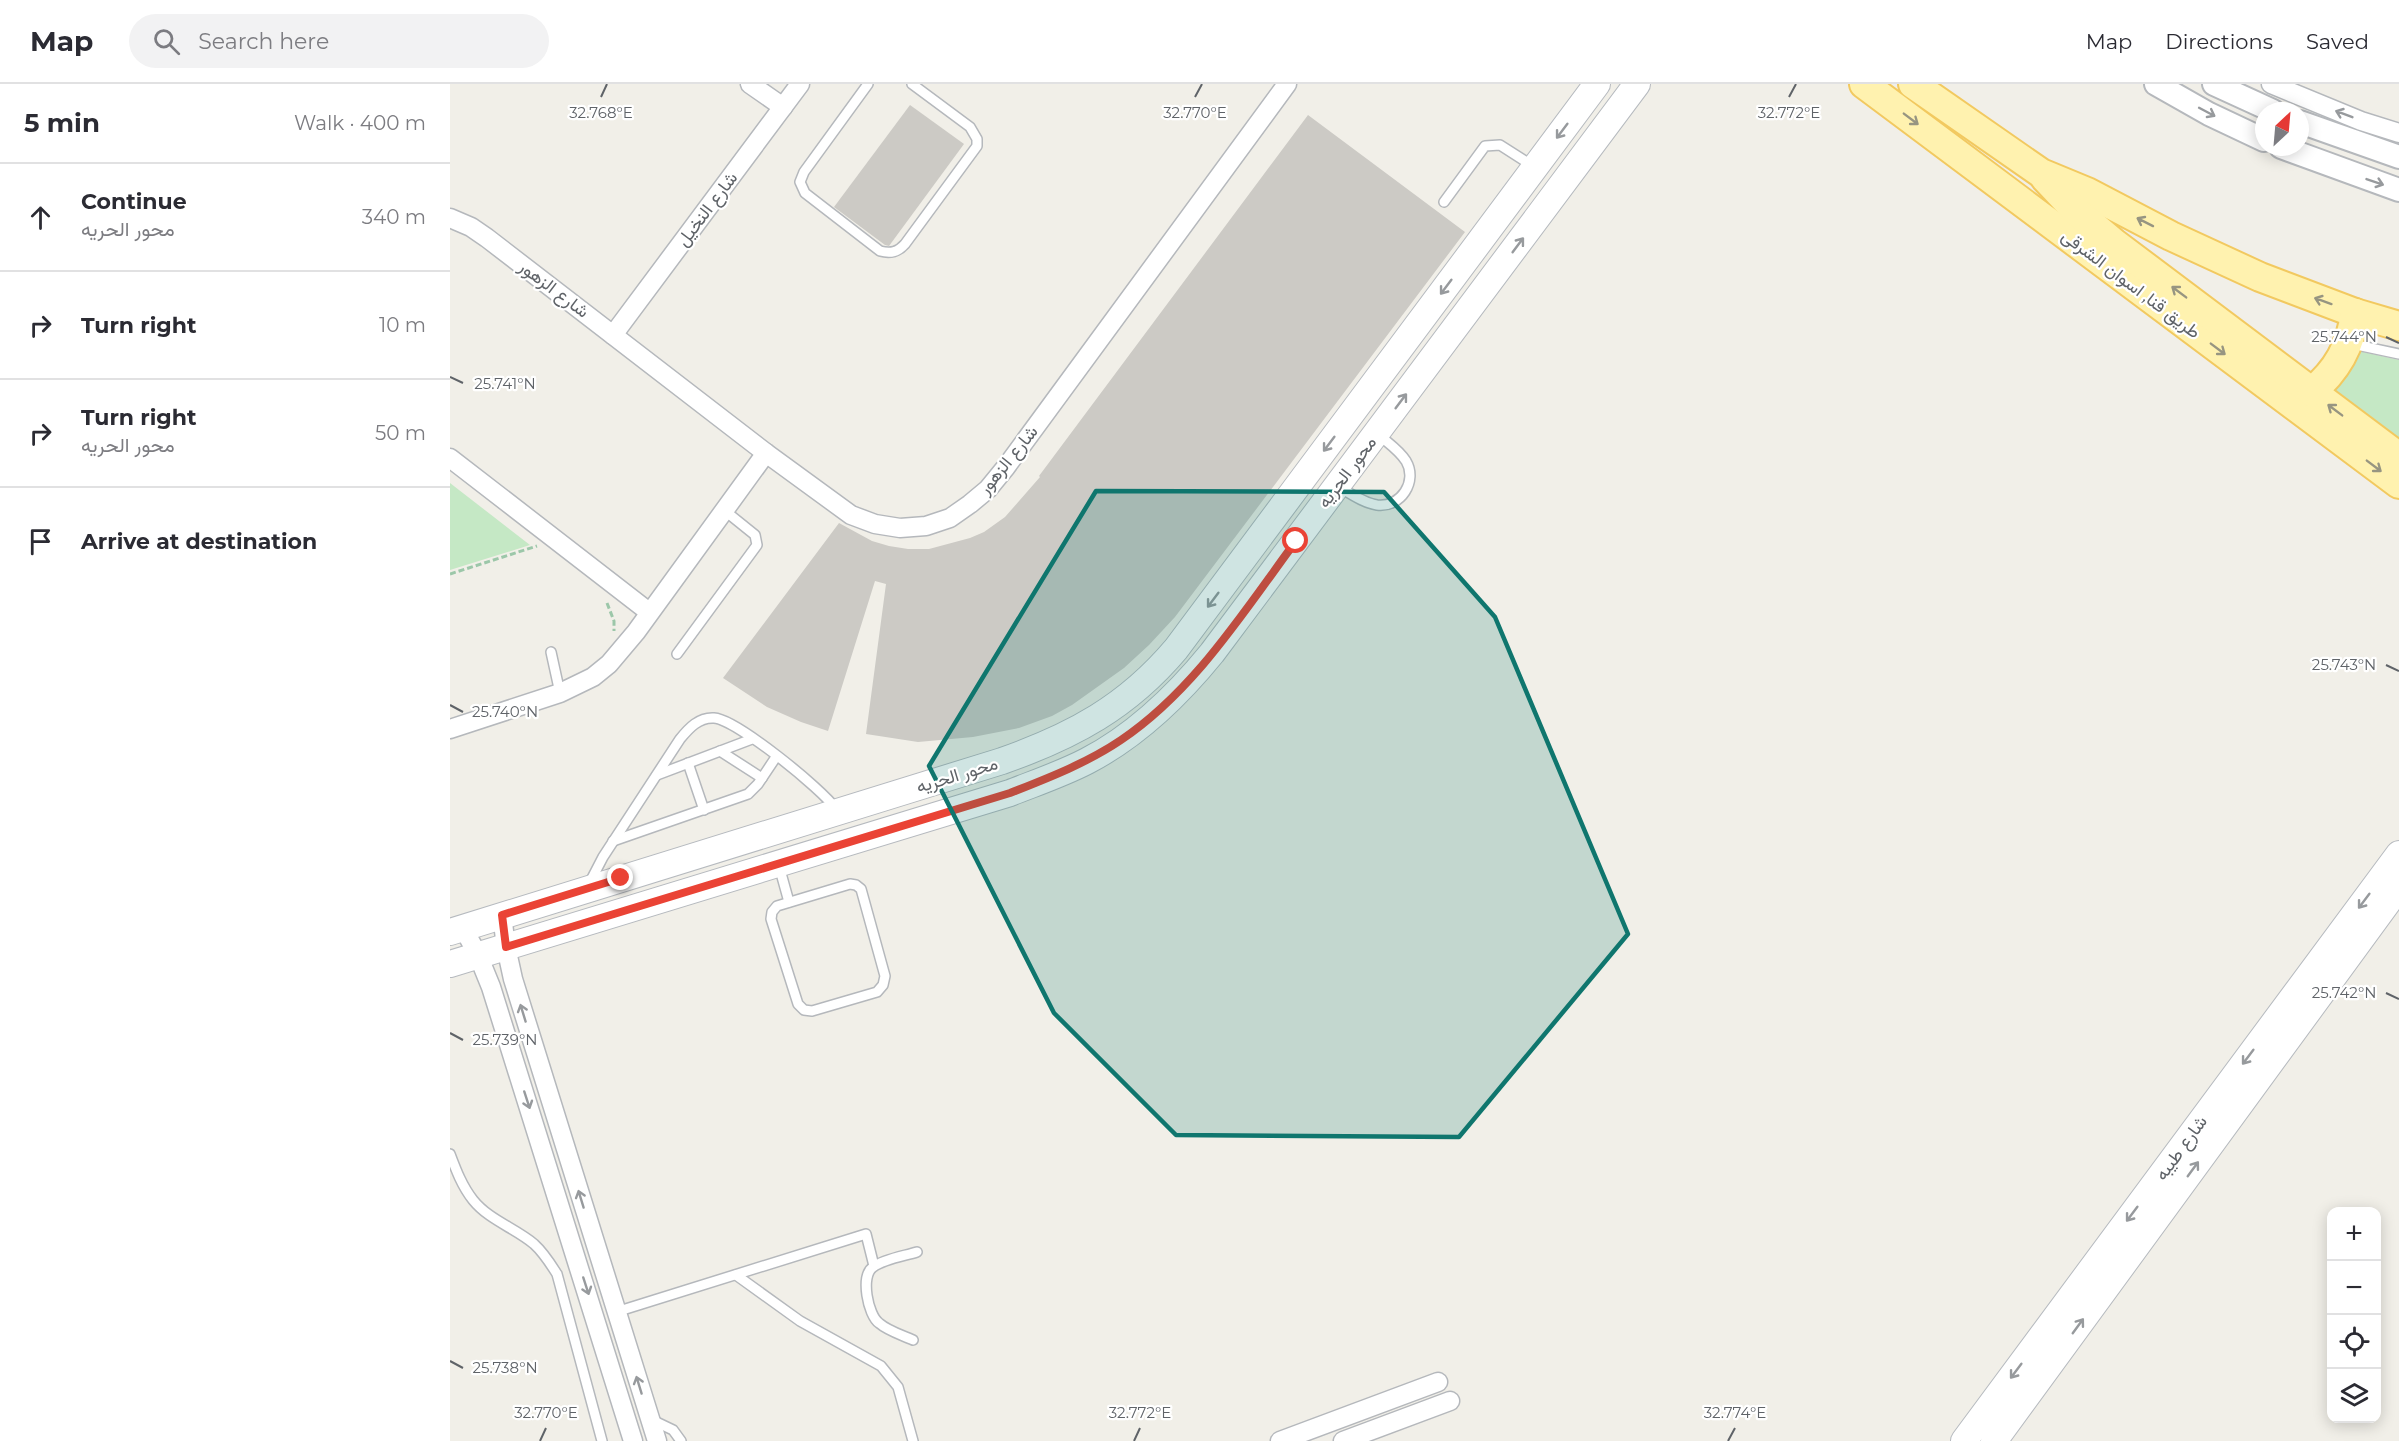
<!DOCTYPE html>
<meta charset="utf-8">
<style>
body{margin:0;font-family:Montserrat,Vazirmatn,sans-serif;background:#f2f2f3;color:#2b2b33}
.controls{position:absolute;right:18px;bottom:18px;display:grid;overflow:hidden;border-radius:12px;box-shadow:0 3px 15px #0003}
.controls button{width:54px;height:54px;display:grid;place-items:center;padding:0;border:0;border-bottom:2px solid #e1e1e2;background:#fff;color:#2b2b33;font:30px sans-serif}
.compass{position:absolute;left:1805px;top:18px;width:54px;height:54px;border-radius:50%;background:#fff;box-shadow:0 3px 15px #0003;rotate:26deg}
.stop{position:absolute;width:18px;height:18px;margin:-14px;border:4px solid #ea4335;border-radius:50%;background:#fff}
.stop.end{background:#ea4335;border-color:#fff;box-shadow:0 2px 6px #0008}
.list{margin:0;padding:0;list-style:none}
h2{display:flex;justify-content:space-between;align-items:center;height:78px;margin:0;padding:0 24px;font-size:26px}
h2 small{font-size:20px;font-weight:400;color:#7c7c81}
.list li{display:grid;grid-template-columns:39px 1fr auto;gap:18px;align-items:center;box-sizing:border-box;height:108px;padding:0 24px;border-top:2px solid #e1e1e2}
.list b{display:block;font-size:22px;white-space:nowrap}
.list p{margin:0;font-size:20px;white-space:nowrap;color:#7c7c81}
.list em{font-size:20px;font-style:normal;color:#7c7c81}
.icon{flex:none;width:33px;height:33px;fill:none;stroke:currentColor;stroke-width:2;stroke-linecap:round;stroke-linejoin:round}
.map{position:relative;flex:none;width:1949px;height:1357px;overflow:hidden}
header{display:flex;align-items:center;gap:36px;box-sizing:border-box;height:84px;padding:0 30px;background:#fff;border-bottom:2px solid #e1e1e2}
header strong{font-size:28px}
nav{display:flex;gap:33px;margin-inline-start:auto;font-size:21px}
.search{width:420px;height:54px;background:#f2f2f3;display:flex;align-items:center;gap:15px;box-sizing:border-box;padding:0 21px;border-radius:33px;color:#7c7c81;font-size:22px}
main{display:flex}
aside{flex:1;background:#fff}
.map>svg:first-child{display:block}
.green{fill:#c5e8c5}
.building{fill:#cccac5}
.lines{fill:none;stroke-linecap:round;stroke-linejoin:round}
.service-casing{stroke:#b5b8bc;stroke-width:12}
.minor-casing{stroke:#b5b8bc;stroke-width:21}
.tertiary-casing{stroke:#b5b8bc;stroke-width:26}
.secondary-casing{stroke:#b6babf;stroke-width:28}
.primary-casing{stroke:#f2c960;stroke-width:32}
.path{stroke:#9cc7a9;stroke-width:3;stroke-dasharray:6 3;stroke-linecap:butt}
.service{stroke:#fff;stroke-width:9}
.minor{stroke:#fff;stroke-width:18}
.tertiary{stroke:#fff;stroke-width:22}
.secondary{stroke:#fff;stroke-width:26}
.primary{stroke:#fff2af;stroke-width:28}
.oneway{stroke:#979a9d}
.oneway2{stroke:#979581}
.route{stroke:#ea4335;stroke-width:8}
.marked{fill:#0f766e;fill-opacity:0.2;stroke:#0f766e;stroke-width:4.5;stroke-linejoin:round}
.ticks{fill:none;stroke:#5f6368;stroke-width:2}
.labels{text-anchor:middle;stroke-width:4.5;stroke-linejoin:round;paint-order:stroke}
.street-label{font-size:18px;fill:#5f6368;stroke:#fff}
.ticks-label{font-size:15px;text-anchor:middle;fill:#5f6368;stroke:#fff;stroke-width:4.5;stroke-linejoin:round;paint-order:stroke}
</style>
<header>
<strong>Map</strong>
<div class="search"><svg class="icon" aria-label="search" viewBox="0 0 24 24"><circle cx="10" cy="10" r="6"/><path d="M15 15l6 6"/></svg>Search here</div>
<nav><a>Map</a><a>Directions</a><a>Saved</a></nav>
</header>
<main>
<aside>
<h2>5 min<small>Walk · 400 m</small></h2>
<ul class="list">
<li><svg class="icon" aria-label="ahead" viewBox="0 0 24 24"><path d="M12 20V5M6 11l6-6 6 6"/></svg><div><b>Continue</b><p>محور الحريه</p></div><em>340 m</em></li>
<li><svg class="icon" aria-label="right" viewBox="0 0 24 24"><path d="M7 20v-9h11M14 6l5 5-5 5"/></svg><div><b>Turn right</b></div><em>10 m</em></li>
<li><svg class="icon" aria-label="right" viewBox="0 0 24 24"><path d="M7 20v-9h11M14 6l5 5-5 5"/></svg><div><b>Turn right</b><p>محور الحريه</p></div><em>50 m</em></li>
<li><svg class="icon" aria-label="arrive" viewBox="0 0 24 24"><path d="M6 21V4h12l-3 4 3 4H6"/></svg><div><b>Arrive at destination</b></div></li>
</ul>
</aside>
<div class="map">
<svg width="1949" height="1357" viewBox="0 0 1949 1357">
<rect width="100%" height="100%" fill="#f1efe8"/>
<g class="green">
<path d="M 1909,267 L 1949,276 L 1949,364 L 1880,305 C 1896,295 1902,285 1909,267 Z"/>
<polygon points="0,399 80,461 0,486"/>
</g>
<g class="building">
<polygon points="460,21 514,60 439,162 435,161 384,123"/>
<polygon points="858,31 1015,148 725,533 699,561 674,584 622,621 602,632 569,644 523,653 468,658 416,650 436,500 425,497 378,647 351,638 317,623 273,594 389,439 422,457 439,462 458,465 479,465 520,454 534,448 555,433 590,393 589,392"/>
</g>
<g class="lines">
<defs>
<g id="service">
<path d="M 418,0 L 354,88 L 350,98 L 355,109 L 430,167 C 441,170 448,168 455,160 L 527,62 L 527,55 L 520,43 L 462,0"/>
<polyline points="994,118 1035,62 1050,61 1083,82"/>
<polyline points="1902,260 1949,270"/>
<path d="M 889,403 C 901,410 914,419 927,421 C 951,424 968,397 956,377 C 949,366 938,359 929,351"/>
<polyline points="101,568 110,609"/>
<polyline points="227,570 307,461 305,451 274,426"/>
<polyline points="270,667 312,694"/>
<polyline points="238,679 254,726"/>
<polyline points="207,691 302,655"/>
<polyline points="163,757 298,710 308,700 326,673"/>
<polyline points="329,782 339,818"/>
<path d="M 139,800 L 153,773 L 230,655 C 239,644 249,633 264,634 C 286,635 372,705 386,725"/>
<polygon points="400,800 406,801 411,805 435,892 433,901 427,908 362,927 354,926 348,920 321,835 322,828 327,822"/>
<path d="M 0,1070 C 6,1086 12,1102 23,1116 C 39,1136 65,1144 84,1160 C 94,1169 100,1179 107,1190 L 152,1357"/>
<polyline points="286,1191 350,1237 431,1282 448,1303 463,1357"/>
<polyline points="166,1228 416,1150 424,1182"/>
<path d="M 463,1256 C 452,1251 438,1247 429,1239 C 418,1231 410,1192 423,1183 C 434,1175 454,1172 467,1168"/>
<polyline points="200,1335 223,1346 231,1357"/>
</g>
<g id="minor">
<polyline points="300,0 333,23"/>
<polyline points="1821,0 1911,37 1949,49"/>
<polyline points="0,134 21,143 37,154 316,369 401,431 425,440 450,444 476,442 500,434 520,420 538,405 556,383 837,0"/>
<polyline points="163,251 350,0"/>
<polyline points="0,374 199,528"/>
<polyline points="0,645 110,609 143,593 159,580 186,548 316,369"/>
<polyline points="52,831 56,863 63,895 207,1357"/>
<polyline points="13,844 28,871 41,903 183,1357"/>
<polyline points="830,1357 988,1298"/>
<polyline points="893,1357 1000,1317"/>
</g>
<g id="tertiary">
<polyline points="1706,0 1759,30 1814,56"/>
<polyline points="1764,0 1823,27"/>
<polyline points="1850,38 1949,73"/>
<polyline points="1831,63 1949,106"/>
</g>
<g id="secondary">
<path d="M 0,848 L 552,677 C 623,652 677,623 726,565 L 1147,0"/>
<path d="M 0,880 L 560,709 C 585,699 612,690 637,677 C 687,651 727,612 762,569 L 1187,0"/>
<polyline points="1514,1357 1949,770"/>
<polyline points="1544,1357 1949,803"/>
</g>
<g id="primary">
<polyline points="1414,0 1949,400"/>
<polyline points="1463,0 1591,89 1637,108 1721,152 1810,193 1905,229 1949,242"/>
<polyline points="1595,94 1626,127 1664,159 1949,373"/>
<path d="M 1861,308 C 1887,287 1901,262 1905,229"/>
</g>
</defs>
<use href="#service" class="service-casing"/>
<use href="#minor" class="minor-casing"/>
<use href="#tertiary" class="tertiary-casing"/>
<use href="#secondary" class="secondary-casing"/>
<use href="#primary" class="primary-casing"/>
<g class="path">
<polyline points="0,490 87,462"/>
<polyline points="157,519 164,537 164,547"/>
</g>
<use href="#service" class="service"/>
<use href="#minor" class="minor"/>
<use href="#tertiary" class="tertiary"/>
<use href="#secondary" class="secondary"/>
<use href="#primary" class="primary"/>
</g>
<defs><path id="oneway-shaft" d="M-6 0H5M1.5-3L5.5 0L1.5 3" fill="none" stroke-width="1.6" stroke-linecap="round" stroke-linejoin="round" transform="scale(1.5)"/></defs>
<g class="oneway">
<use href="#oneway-shaft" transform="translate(1757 28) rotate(28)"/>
<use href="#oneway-shaft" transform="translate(1894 30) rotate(-159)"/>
<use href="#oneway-shaft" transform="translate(1112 47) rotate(127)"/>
<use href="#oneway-shaft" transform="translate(1925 98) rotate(19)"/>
<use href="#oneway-shaft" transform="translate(1068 161) rotate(-53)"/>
<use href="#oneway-shaft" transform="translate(996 203) rotate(127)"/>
<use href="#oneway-shaft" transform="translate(951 317) rotate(-53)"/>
<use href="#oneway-shaft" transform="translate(879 360) rotate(127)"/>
<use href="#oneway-shaft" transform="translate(763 516) rotate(127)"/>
<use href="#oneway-shaft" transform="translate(1914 817) rotate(127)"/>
<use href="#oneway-shaft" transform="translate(73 929) rotate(-107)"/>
<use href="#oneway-shaft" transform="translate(1798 973) rotate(127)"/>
<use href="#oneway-shaft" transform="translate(77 1016) rotate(72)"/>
<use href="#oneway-shaft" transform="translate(1743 1085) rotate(-54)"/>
<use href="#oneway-shaft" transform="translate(131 1115) rotate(-107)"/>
<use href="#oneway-shaft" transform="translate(1682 1130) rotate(127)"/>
<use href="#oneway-shaft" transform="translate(136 1202) rotate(72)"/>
<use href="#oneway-shaft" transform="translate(1628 1242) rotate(-54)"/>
<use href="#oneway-shaft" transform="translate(1566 1287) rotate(127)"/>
<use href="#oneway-shaft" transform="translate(189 1301) rotate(-107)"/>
</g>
<g class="oneway2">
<use href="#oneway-shaft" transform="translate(1461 35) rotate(37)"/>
<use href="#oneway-shaft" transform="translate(1695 138) rotate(-153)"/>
<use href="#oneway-shaft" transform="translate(1729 208) rotate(-143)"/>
<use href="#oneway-shaft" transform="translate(1873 217) rotate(-160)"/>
<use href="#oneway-shaft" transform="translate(1768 265) rotate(37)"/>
<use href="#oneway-shaft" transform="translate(1885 326) rotate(-143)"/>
<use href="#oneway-shaft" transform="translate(1924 382) rotate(37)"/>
</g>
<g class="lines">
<path class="route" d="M 171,794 L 52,831 L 56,863 L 560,709 C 598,694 637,679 671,656 C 745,606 794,527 846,457"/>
</g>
<path class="marked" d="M 646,407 L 934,408 L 1045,533 L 1178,850 L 1009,1053 L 726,1051 L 604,929 L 479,682 Z"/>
<path class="ticks" d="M 151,13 L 157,0M 745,13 L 752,0M 1339,13 L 1346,0M 1936,253 L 1949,259M 0,293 L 13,299M 1936,581 L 1949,587M 0,621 L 13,628M 1936,909 L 1949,915M 0,949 L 13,956M 0,1277 L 13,1284M 90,1357 L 96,1344M 684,1357 L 690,1344M 1278,1357 L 1285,1344"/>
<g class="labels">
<g class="street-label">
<text transform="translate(257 125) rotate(-53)" y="6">شارع النخيل</text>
<text transform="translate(1681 200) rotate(37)" y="6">طريق قنا, اسوان الشرقى</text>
<text transform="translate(104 205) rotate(37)" y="6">شارع الزهور</text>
<text transform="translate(558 376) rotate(-51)" y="6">شارع الزهور</text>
<text transform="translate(897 388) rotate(-53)" y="6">محور الحريه</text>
<text transform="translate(507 691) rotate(-17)" y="6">محور الحريه</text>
<text transform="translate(1731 1064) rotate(-54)" y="6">شارع طيبه</text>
</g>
</g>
<g class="ticks-label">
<text x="151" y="34">32.768°E</text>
<text x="745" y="34">32.770°E</text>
<text x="1339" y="34">32.772°E</text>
<text x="1894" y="258">25.744°N</text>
<text x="55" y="305">25.741°N</text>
<text x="1894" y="586">25.743°N</text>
<text x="55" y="633">25.740°N</text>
<text x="1894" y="914">25.742°N</text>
<text x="55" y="961">25.739°N</text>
<text x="55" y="1289">25.738°N</text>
<text x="96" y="1334">32.770°E</text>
<text x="690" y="1334">32.772°E</text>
<text x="1285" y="1334">32.774°E</text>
</g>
</svg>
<div class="controls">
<button>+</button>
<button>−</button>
<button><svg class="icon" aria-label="locate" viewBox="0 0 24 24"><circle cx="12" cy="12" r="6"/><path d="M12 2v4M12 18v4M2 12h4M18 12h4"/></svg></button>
<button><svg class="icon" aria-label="layers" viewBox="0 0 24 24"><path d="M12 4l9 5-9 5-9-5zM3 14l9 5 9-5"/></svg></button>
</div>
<svg class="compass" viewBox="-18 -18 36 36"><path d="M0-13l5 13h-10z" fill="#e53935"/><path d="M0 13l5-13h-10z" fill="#7c7c81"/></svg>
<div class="stop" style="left:846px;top:457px"></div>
<div class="stop end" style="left:171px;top:794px"></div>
</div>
</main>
